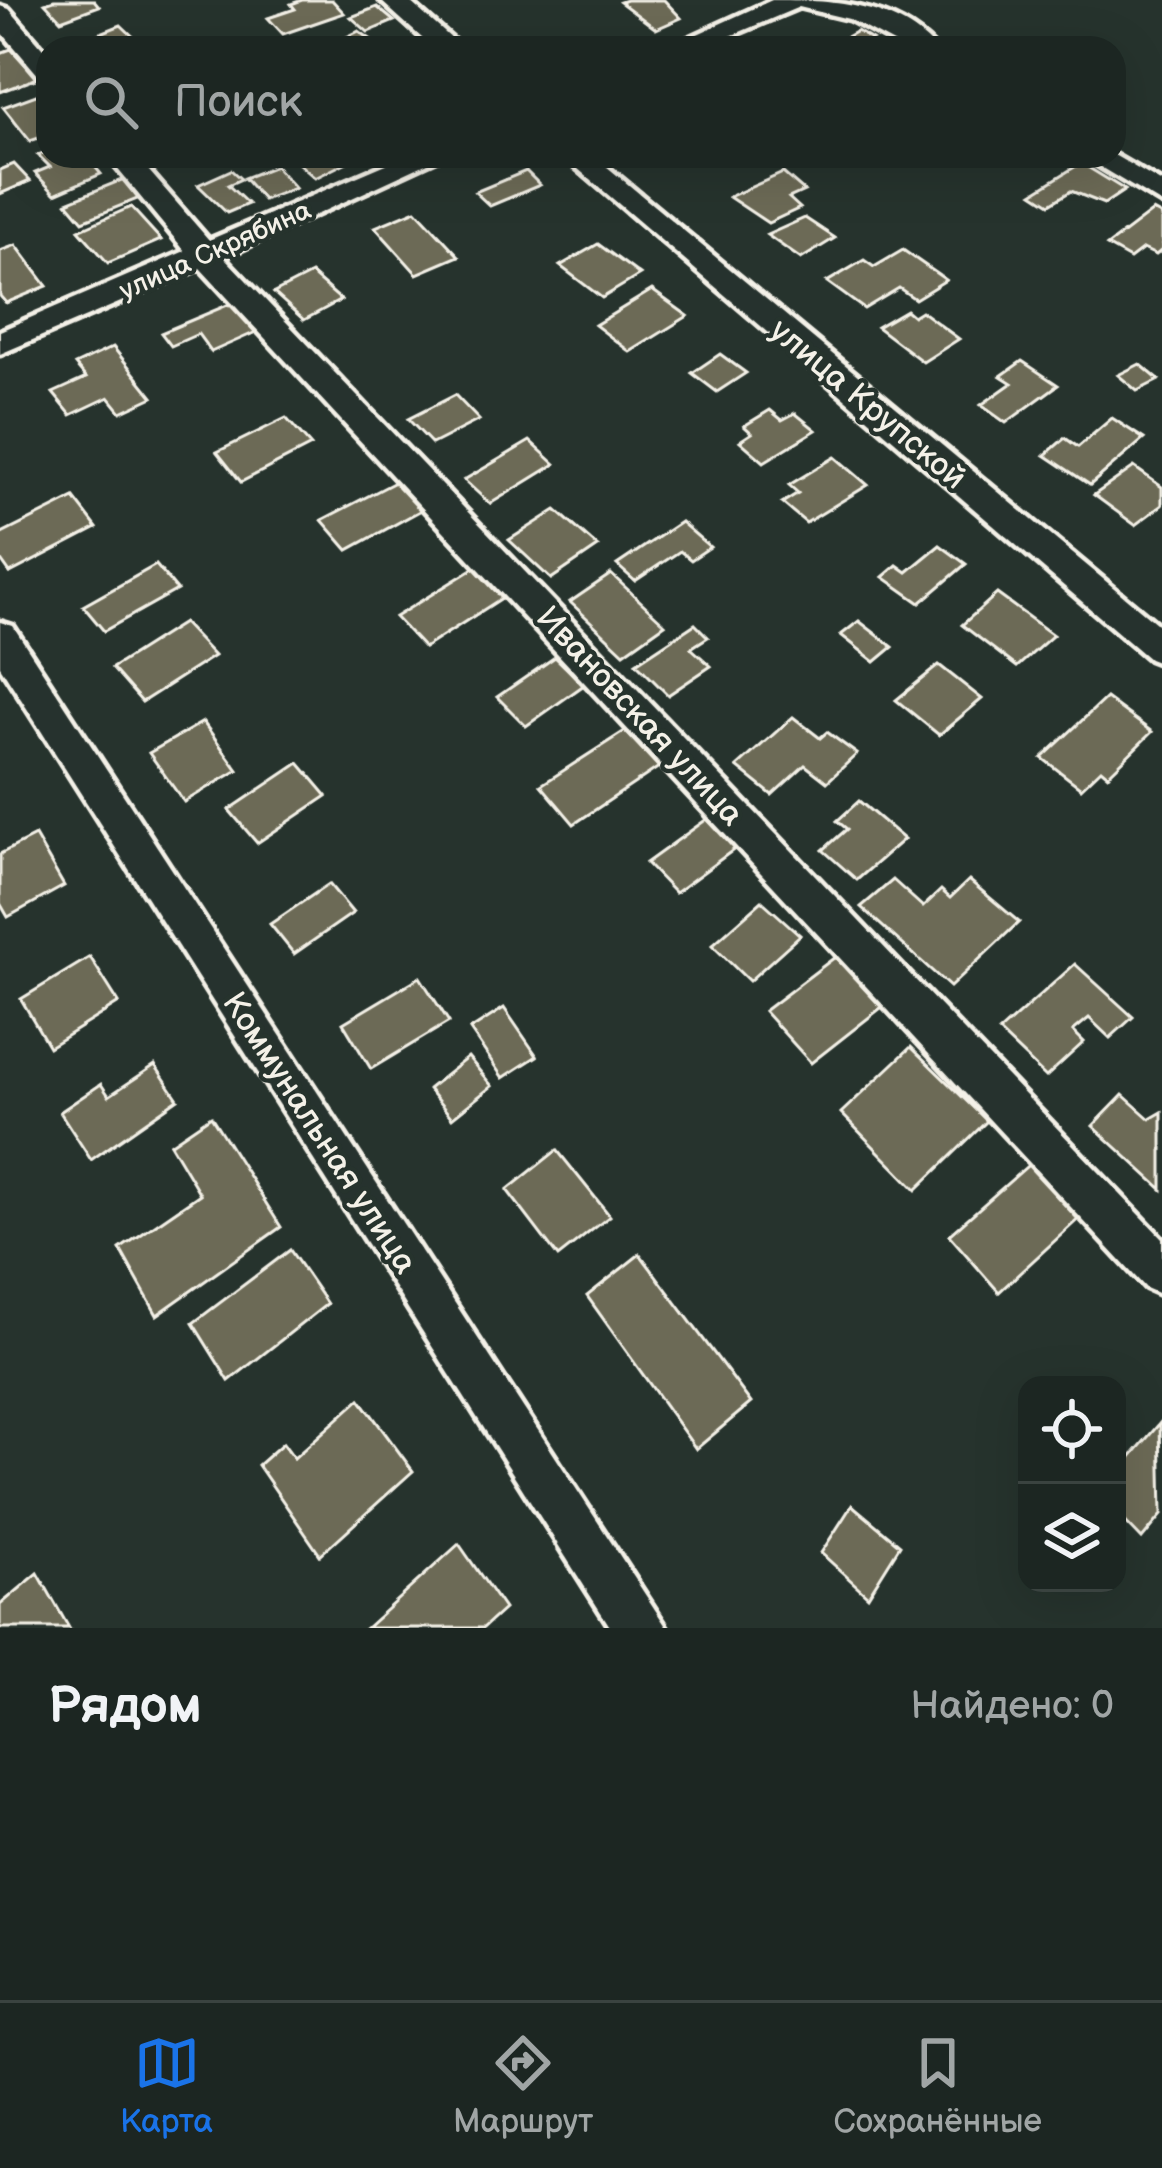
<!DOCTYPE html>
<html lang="ru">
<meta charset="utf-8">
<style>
body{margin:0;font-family:"Balsamiq Sans",sans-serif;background:#29322f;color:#f1f3f6}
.controls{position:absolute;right:36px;bottom:36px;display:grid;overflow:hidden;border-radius:24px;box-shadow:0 12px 48px #0002}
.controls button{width:108px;height:108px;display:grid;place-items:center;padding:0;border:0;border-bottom:3px solid #3a4340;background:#1c2622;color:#f1f3f6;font:60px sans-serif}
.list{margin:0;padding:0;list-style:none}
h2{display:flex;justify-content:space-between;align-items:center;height:156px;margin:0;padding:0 48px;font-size:51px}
h2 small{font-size:39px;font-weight:400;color:#a0a5a5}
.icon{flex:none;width:66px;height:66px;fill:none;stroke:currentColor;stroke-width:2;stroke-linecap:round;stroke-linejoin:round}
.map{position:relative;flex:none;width:1162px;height:1628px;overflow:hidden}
.search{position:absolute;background:#1c2622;box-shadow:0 12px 48px #0002;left:36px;right:36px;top:36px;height:132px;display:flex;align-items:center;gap:30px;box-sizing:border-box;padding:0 42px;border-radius:36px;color:#a0a5a5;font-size:45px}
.sheet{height:372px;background:#1c2622}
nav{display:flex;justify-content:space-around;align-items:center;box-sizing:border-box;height:168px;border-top:3px solid #3a4340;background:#1c2622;font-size:33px;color:#a0a5a5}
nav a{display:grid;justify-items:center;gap:6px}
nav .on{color:#1a73e8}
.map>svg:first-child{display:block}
.building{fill:#6c6b56;stroke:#f4f1e8;stroke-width:3}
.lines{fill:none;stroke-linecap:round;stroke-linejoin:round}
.minor-casing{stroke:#f4f1e8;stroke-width:9}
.minor{fill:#26332d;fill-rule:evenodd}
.labels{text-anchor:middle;stroke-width:9;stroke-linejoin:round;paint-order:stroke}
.far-street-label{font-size:27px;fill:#f4f1e8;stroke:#26332d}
.street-label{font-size:33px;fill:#f4f1e8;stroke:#26332d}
</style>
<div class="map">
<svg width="1162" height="1628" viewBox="0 0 1162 1628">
<rect width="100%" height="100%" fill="#26332d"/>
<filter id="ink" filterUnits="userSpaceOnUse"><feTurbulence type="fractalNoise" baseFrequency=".00833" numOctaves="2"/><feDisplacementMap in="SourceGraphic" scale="24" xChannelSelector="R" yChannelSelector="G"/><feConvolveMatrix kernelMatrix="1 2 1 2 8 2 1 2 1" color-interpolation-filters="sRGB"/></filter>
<g filter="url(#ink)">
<g class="building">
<polygon points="54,0 94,0 99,6 61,20 45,3"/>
<polygon points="302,0 332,0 344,13 283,34 268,18 295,9 291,4"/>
<polygon points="626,0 664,0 681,18 656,29 620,2"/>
<polygon points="377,7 394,21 368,32 351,17"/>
<polygon points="121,25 141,44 73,44"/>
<polygon points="359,31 383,48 314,48 332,44"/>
<polygon points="857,31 872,40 857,48 827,48"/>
<polygon points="11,49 38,78 0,92 0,53"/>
<polygon points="47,91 48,135 30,141 3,107"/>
<polygon points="48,151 48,156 86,156 101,174 55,194 35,173 50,167 38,155"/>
<polygon points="290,156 340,156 347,162 315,178"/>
<polygon points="1081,163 1125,190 1104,204 1071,191 1050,204 1033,193"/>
<polygon points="14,164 30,181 0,194 0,170"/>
<polygon points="275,166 295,188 263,200 244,178"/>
<polygon points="231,170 241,179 228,185 248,204 227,213 198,185"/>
<polygon points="526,171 540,185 490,206 475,192"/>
<polygon points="783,173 804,191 789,198 800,208 768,223 729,197"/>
<polygon points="124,179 140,198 83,221 67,202"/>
<polygon points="131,207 161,240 108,263 79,230"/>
<polygon points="416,210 459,256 417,274 375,227"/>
<polygon points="1153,211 1162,216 1162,250 1156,255 1143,249 1130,259 1107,246"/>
<polygon points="805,218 835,238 801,259 767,235"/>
<polygon points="598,244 640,275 602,298 560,266"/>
<polygon points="16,245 47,286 6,303 0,296 0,251"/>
<polygon points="903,250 946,280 915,299 899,288 864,309 827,282 864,260 874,267"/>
<polygon points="311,274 341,300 304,320 274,293"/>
<polygon points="652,290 688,316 630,352 595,325"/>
<polygon points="232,303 256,332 211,352 198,334 171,346 161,333"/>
<polygon points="906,310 913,316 921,311 959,339 923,362 877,327"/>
<polygon points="113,347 153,397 121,412 109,397 71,415 53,393 86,378 75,365"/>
<polygon points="720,354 746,373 717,392 692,373"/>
<polygon points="1022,361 1058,385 1006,423 981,405 1012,383 1001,376"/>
<polygon points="1140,364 1159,380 1137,391 1118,375"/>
<polygon points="455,395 479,420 432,444 408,419"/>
<polygon points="770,410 782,420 795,413 816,430 764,462 740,441 752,433 744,426"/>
<polygon points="286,418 311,446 241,482 217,452"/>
<polygon points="1112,418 1144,439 1090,485 1045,455 1065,438 1078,447"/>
<polygon points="530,441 555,464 490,504 464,480"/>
<polygon points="835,457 868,485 806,523 782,503 798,493 789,485"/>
<polygon points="1134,467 1162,487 1162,505 1135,525 1094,495"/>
<polygon points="397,481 423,509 348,550 322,520"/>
<polygon points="74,498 97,528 10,573 0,559 0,535"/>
<polygon points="556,510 598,547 551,579 509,540"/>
<polygon points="681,522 710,547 691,560 680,551 635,581 617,565"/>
<polygon points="940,545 966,564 920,603 883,577 897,565 907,572"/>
<polygon points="156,565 177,590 104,631 83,606"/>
<polygon points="476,567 505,596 424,648 395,617"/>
<polygon points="611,574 665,624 624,653 570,602"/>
<polygon points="997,594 1053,635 1017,667 962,625"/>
<polygon points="859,621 893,647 875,662 841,635"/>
<polygon points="183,623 214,656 142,702 112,668"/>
<polygon points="695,624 708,637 691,648 711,666 668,695 636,663"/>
<polygon points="555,657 584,685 526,726 497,697"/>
<polygon points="939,665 982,699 939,735 896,700"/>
<polygon points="1106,698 1152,732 1108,775 1101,769 1081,788 1042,758"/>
<polygon points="793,717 820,738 827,732 857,754 827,782 805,765 772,795 737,767"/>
<polygon points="203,722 238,770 184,802 149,753"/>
<polygon points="625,731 659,767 574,824 541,785"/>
<polygon points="299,763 327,796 257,843 229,810"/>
<polygon points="859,801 904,839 857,880 823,850 847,829 837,821"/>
<polygon points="707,819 736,848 675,893 646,863"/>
<polygon points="35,836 64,886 8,917 0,903 0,854"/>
<polygon points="893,880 923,907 941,890 950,898 969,880 1019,922 950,987 861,907"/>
<polygon points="329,884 353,913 294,954 270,924"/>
<polygon points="762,901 800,935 749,981 712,945"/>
<polygon points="839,954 886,1004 811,1063 764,1011"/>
<polygon points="90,957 119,1003 49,1047 21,999"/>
<polygon points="1075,964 1133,1017 1110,1038 1089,1018 1073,1031 1084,1042 1046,1077 999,1032"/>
<polygon points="420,977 449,1022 371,1069 343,1023"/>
<polygon points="504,1008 537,1056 503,1078 470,1030"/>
<polygon points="911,1047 987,1121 916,1190 841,1113"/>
<polygon points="468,1057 492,1086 452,1118 428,1089"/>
<polygon points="155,1065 178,1099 91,1160 60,1112 101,1084 109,1096"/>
<polygon points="1123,1095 1150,1119 1162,1112 1162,1189 1093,1126"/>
<polygon points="211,1116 281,1227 157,1315 120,1249 200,1194 170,1144"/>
<polygon points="557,1150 610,1216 558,1257 507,1190"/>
<polygon points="1034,1160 1084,1214 999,1292 949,1235"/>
<polygon points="290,1250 327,1304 229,1381 193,1323"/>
<polygon points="640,1254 751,1403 696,1449 587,1296"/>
<polygon points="360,1399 413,1471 320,1555 258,1465 283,1443 294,1458"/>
<polygon points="1160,1423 1162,1515 1142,1539 1117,1513 1117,1473"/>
<polygon points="852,1505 900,1545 868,1596 821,1553"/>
<polygon points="459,1544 504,1609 483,1628 366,1628"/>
<polygon points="38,1573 69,1628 0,1628 0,1605"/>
</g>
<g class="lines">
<defs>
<g id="minor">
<polygon points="380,0 408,0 462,48 433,48"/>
<path d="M 772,0 C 829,0 894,3 935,48 L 903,48 L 849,19 L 799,7 L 702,48 L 667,48 Z"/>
<polygon points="0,6 9,9 48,54 48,78 39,76 0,30"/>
<polygon points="1114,155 1162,183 1162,204 1082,156"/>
<polygon points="107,156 136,156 209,240 405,156 443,156 224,257 1162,1238 1162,1295 1146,1288 200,268 0,354 0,331 185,251"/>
<polygon points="563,156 594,156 1162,628 1162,664 1149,659"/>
<polygon points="0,622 13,626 667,1628 611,1628 0,666"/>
</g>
</defs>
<use href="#minor" class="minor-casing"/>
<use href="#minor" class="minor"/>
</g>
</g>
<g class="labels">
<g class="far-street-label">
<text transform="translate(215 250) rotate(-24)" y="9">улица Скрябина</text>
</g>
<g class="street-label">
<text transform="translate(869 403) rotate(40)" y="12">улица Крупской</text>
<text transform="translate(641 715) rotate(47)" y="12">Ивановская улица</text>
<text transform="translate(321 1132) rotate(57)" y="12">Коммунальная улица</text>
</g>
</g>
</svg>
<div class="controls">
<button><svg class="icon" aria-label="locate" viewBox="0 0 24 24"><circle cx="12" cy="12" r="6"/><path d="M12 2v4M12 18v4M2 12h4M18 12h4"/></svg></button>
<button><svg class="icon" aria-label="layers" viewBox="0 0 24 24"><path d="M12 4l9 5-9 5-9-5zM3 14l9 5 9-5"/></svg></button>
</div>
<div class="search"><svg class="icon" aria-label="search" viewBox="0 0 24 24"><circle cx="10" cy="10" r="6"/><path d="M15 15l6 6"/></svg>Поиск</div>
</div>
<section class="sheet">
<h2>Рядом<small>Найдено: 0</small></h2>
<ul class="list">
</ul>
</section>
<nav>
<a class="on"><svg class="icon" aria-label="map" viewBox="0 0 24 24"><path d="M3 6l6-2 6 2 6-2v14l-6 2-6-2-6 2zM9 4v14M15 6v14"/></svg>Карта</a>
<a><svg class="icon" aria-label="directions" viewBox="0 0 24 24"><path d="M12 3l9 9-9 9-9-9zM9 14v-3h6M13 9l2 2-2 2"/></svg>Маршрут</a>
<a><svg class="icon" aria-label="saved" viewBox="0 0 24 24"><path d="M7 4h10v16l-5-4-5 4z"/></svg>Сохранённые</a>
</nav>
